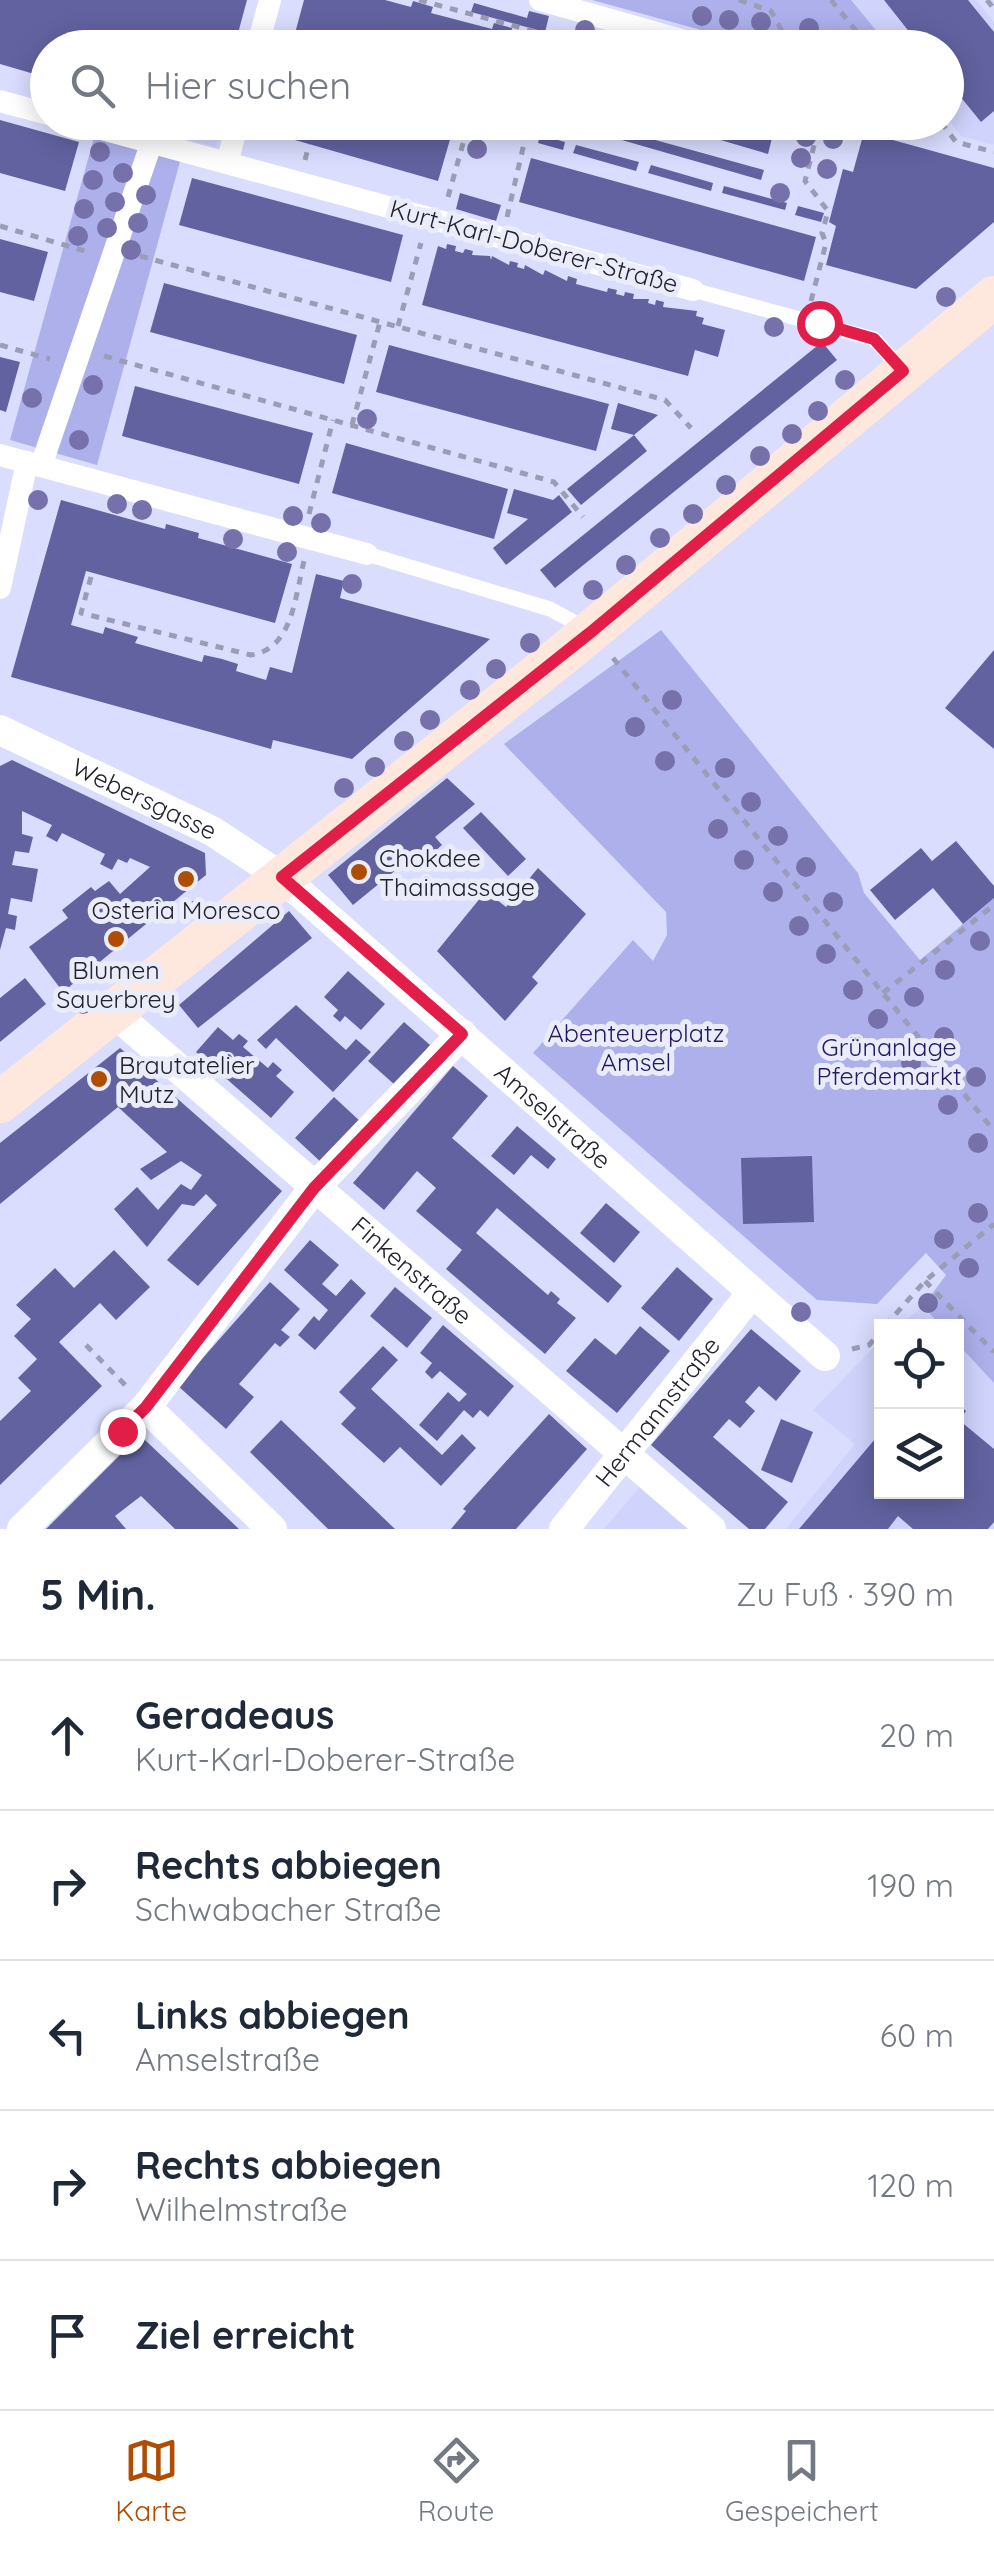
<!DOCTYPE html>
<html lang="de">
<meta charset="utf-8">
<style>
body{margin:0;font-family:Quicksand,sans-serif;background:#f2f2f3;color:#1f2937}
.controls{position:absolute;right:30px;bottom:30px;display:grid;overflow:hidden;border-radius:0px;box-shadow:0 5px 25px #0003}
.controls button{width:90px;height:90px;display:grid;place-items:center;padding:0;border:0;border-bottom:2px solid #e0e1e3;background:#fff;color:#1f2937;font:50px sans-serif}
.stop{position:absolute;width:30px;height:30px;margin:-22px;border:8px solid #e11d48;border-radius:50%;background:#fff}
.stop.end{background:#e11d48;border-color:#fff;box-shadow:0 2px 10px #0008}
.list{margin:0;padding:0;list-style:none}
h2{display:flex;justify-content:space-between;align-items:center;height:130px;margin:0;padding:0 40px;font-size:42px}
h2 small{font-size:32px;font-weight:400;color:#747a83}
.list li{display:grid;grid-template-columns:65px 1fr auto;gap:30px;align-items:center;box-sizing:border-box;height:150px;padding:0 40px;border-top:2px solid #e0e1e3}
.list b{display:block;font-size:38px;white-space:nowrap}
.list p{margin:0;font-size:32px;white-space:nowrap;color:#747a83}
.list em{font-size:32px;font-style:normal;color:#747a83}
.icon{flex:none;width:55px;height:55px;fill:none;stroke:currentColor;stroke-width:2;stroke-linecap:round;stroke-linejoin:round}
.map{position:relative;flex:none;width:994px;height:1529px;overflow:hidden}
.search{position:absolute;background:#fff;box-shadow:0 5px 25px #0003;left:30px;right:30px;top:30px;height:110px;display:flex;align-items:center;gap:25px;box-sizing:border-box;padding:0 35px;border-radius:55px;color:#747a83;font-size:38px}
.sheet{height:880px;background:#fff}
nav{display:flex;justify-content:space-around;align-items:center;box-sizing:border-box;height:140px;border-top:2px solid #e0e1e3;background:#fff;font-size:28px;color:#747a83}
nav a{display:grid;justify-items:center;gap:5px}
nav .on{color:#ae4e05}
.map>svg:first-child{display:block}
.built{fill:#d0d3fc}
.green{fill:#adb0eb}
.building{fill:#6262a1}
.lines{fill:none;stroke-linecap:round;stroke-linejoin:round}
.path{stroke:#9b9db7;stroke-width:5;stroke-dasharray:8 8;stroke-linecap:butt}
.service{stroke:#fff;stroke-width:15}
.pedestrian{stroke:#fff;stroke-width:22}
.minor{stroke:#fff;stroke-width:30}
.secondary{stroke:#fee8dd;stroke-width:42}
.tree{fill:#7671aa}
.route{stroke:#e11d48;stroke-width:12}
.poi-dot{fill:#ae4e05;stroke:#eaecf9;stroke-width:4}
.labels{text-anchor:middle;stroke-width:10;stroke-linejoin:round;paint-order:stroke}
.street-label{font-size:25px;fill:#22232f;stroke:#eaecf9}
.poi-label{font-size:25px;fill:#22232f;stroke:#eaecf9;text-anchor:start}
.park-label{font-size:25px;fill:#251865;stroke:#eaecf9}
</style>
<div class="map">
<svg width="994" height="1529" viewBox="0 0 994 1529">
<rect width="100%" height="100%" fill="#daddfe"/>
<g class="built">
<polygon points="851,0 976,0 994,22 994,145 961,136 947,118 946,48 890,47"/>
<polygon points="126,123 223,123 216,147"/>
<polygon points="923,1306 941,1326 898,1326"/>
<polygon points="881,1340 882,1492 956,1492 957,1343 994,1383 994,1529 786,1529 855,1444 813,1410"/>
<polygon points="639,1488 688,1529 604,1529"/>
</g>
<g class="green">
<polygon points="592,0 851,0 890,47 763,47"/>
<polygon points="95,134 181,158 97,465 10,440"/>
<polygon points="661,630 858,873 864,893 920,960 994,898 994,1383 957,1343 956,1326 941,1326 923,1306 946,1275 926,1253 877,1304 817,1300 533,1053 633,940 653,961 667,935 666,912 504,744"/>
</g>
<g class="building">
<polygon points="0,0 247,0 234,48 48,48 48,78 0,64"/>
<polygon points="304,0 385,0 411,7 413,1 433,7 431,13 492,29 494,23 512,28 511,35 554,48 385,48 337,34 334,48 291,48"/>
<polygon points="884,0 968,0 994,32 994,111 981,122 946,79 946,48 922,48"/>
<polygon points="474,3 527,18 529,11 549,16 545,32 471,12"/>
<polygon points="580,33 589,36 586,48 576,48"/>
<polygon points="592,36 630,46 630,48 589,45"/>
<polygon points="0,120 79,142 65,191 0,173"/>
<polygon points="270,122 402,122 451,136 438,181 267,132"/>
<polygon points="559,122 590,122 764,170 761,180"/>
<polygon points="659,122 776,122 768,154"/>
<polygon points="864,132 994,168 994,222 916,289 826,265 836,226 829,222 843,169 853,172"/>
<polygon points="540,135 565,142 563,150 538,143"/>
<polygon points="576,145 639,162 636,171 573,153"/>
<polygon points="531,158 816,237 804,281 519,202"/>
<polygon points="651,165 713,183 711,191 648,173"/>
<polygon points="192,178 403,235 391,282 179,225"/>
<polygon points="724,186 787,203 785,210 722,193"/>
<polygon points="460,193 501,205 496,221 456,209"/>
<polygon points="798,206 824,213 821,222 795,215"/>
<polygon points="0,239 48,252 34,301 0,292"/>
<polygon points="447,244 456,246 455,251 463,253 465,249 473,251 472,255 490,256 491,260 492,256 509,265 510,261 518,263 517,267 524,269 525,265 543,275 545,270 567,281 568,276 577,279 576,284 607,292 608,288 617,290 616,294 624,296 625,292 634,294 633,299 649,299 648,303 655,305 656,300 664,302 663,307 697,311 696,316 704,318 702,324 725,330 718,357 695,350 688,376 422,305 438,246 446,249"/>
<polygon points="164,283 357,335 344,384 150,332"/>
<polygon points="822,342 837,360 555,588 540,570"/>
<polygon points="389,345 609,404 596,451 376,392"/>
<polygon points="0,357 20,362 6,412 0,410"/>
<polygon points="135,386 313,433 299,484 122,436"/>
<polygon points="618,403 658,415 634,435 647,451 581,505 567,489 634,435 611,429"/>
<polygon points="346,443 508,489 494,539 332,493"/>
<polygon points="514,489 553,500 559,495 572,512 506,565 493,548 528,519 507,513"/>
<polygon points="61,500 165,529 166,524 184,529 199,533 198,538 292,564 275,623 86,571 71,625 103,634 105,627 138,637 135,643 202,662 204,655 222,659 238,664 236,671 266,680 270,667 292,673 316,574 344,581 340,598 490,639 352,759 273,740 271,749 11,677"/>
<polygon points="994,650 994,749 945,708"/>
<polygon points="12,760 205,853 206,875 63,992 29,947 68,918 62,910 91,887 95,891 109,881 120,894 150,867 130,858 127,863 118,859 112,870 100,864 105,854 62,833 57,842 46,836 52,825 22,811 22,834 33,837 29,853 15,851 12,865 38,869 32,902 11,898 8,914 17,916 15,930 6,928 0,950 0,766"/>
<polygon points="447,778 475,804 435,837 442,845 426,859 419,851 353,905 328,875"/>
<polygon points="481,812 526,859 508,876 463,828"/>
<polygon points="956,841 994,886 994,898 963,924 933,888 895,920 870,890 921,848 932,861"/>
<polygon points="538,868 586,914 532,977 538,983 505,1021 437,951 486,891 506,907"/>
<polygon points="289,911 312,938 198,1028 179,1005"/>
<polygon points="348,971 385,1004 361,1030 345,1016 340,1022 333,1016 338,1010 324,997"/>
<polygon points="25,978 46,1004 0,1042 0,998"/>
<polygon points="296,1005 346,1050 356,1039 371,1052 333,1092 276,1038 266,1049 257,1040"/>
<polygon points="404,1022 430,1045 395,1085 368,1061"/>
<polygon points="218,1027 233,1040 239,1034 248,1041 243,1047 268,1068 273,1062 282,1070 276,1076 294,1092 271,1118 196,1052"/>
<polygon points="120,1048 282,1191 198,1286 167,1260 217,1205 206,1194 194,1206 182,1204 147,1247 114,1209 137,1187 158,1210 181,1184 191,1190 202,1175 181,1161 151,1180 140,1169 167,1152 118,1107 0,1204 0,1143"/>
<polygon points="453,1066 488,1096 452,1138 622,1286 608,1303 497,1208 476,1233 548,1295 551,1291 560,1299 557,1303 576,1318 545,1354 446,1269 462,1250 416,1211 436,1188 417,1171 384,1210 353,1183"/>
<polygon points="334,1097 362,1123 323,1164 295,1138"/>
<polygon points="517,1126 556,1159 548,1169 531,1155 514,1175 491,1156"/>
<polygon points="812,1156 814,1222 743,1224 741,1158"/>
<polygon points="606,1203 640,1232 614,1263 580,1233"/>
<polygon points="310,1240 339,1265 322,1284 336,1296 351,1279 366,1293 315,1350 298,1335 314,1316 319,1321 328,1310 284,1270"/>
<polygon points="114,1250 150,1287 116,1320 100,1303 59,1342 102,1386 0,1485 0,1421 31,1391 18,1378 37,1359 14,1336 31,1319 16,1305 55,1268 74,1288"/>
<polygon points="677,1267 713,1299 679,1341 641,1308"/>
<polygon points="270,1282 300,1309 281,1330 290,1337 280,1347 275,1343 239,1384 254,1397 226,1429 178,1386"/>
<polygon points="395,1287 432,1318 407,1348 370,1316"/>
<polygon points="443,1325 514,1386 488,1417 480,1410 473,1418 464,1410 437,1441 419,1425 448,1392 459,1402 467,1394 440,1371 432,1379 425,1372 432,1363 420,1353"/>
<polygon points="640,1326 670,1351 617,1413 566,1371 595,1338 616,1355"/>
<polygon points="751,1329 801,1371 776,1401 759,1386 745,1402 755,1411 740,1428 729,1419 713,1437 788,1502 765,1529 749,1529 651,1445"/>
<polygon points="383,1346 398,1360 371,1389 442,1455 462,1434 476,1448 441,1486 400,1447 384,1463 341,1424 356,1408 339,1392"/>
<polygon points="956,1402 966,1411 959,1420 994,1449 994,1522 988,1529 913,1529 898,1516 888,1529 799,1529 881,1432 882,1492 956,1492"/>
<polygon points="549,1414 587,1449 516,1529 451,1529 466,1511 463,1509"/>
<polygon points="781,1419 813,1432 792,1483 761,1470"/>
<polygon points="281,1420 395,1529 328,1529 250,1452"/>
<polygon points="135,1440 145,1440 239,1529 175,1529 141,1496 115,1516 126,1529 46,1529"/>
</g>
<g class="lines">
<g class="path">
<polyline points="419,0 577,43"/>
<polyline points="739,0 771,11 783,33 828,48"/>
<polyline points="831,0 870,48"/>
<polyline points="987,0 994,9"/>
<polyline points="587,45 594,48"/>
<polyline points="336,48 339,35"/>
<polyline points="517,122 527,125"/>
<polyline points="941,122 956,142 994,152"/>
<polyline points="305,160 309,144"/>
<polyline points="448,197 469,122"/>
<polyline points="507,217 529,122"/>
<polyline points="0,226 88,252"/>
<polyline points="140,256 665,400 691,428"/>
<polyline points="811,301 826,243 822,233 828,211 805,181 820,122"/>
<polyline points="398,326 421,243"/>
<polyline points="0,345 50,359"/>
<polyline points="104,356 554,482 583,517"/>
<polyline points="352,425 380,322"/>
<polyline points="309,514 333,420"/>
<path d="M 91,577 L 81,613 L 251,655 C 293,649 295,596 304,561"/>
<polyline points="613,658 994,1131"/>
<polyline points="883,993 994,905"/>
<polyline points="925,1281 994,1352"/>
<polyline points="885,1326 925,1281 994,1224"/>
<polyline points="86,1345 127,1387"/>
<polyline points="852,1349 869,1345 882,1330"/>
</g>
<g class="service">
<polyline points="693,290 874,339 903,371"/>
<polyline points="367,554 550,609 585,628"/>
</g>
<g class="pedestrian">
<polyline points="540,0 710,48"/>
<polyline points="257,48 270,0"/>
<polyline points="0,101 48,114"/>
<polyline points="76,122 693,290"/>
<polyline points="227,163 238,122"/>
<polyline points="0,455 367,554"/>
<polyline points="41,466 151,144"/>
<polyline points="0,588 27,462"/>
</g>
<g class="minor">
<path id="s1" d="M 0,730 L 212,831 L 282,877 L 825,1356"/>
<path id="s2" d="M 113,1012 L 711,1529"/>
<polyline points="146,1407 272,1529"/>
<polyline points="22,1529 146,1407 314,1188 462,1034"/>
<path id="s3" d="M 564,1529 L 751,1294"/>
</g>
<polyline class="secondary" points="0,1102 567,651 994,297"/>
</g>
<g class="tree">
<circle cx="702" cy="16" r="10"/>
<circle cx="729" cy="20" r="10"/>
<circle cx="761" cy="22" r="10"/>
<circle cx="809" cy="28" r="10"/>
<circle cx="585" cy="30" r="10"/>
<circle cx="806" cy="137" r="10"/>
<circle cx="833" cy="139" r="10"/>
<circle cx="477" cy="149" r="10"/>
<circle cx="100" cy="152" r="10"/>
<circle cx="801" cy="158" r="10"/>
<circle cx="827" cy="169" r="10"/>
<circle cx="123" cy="173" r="10"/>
<circle cx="93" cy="180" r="10"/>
<circle cx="780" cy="193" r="10"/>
<circle cx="146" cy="195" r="10"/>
<circle cx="115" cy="202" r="10"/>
<circle cx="84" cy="209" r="10"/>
<circle cx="138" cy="223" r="10"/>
<circle cx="107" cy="228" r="10"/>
<circle cx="78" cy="236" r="10"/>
<circle cx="131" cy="250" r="10"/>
<circle cx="946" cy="297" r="10"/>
<circle cx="774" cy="327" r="10"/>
<circle cx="845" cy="380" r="10"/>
<circle cx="93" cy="385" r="10"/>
<circle cx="32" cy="398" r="10"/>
<circle cx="818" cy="411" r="10"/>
<circle cx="367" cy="419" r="10"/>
<circle cx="792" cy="434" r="10"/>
<circle cx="79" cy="440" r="10"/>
<circle cx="760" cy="456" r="10"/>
<circle cx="726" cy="485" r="10"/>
<circle cx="38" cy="500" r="10"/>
<circle cx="117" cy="504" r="10"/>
<circle cx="142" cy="510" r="10"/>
<circle cx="693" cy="514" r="10"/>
<circle cx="293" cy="516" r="10"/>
<circle cx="321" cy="523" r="10"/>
<circle cx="660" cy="538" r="10"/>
<circle cx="233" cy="539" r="10"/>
<circle cx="287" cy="552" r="10"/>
<circle cx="626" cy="565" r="10"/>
<circle cx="352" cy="584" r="10"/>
<circle cx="593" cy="590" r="10"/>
<circle cx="530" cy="643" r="10"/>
<circle cx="496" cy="669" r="10"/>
<circle cx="470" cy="690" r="10"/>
<circle cx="672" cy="700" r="10"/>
<circle cx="430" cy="720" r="10"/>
<circle cx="635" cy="727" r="10"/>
<circle cx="404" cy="741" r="10"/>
<circle cx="665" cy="761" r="10"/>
<circle cx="375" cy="767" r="10"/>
<circle cx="725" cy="768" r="10"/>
<circle cx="344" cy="788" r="10"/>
<circle cx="751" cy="802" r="10"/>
<circle cx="718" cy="829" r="10"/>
<circle cx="778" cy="836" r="10"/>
<circle cx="744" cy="860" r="10"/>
<circle cx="806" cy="867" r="10"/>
<circle cx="773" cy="892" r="10"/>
<circle cx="833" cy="902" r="10"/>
<circle cx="197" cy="910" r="10"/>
<circle cx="799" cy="926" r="10"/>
<circle cx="980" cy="941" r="10"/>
<circle cx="826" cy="954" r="10"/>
<circle cx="945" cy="970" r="10"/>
<circle cx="853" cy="990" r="10"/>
<circle cx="914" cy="997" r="10"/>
<circle cx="83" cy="1004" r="10"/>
<circle cx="878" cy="1019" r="10"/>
<circle cx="944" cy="1037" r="10"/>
<circle cx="911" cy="1063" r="10"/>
<circle cx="976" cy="1077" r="10"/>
<circle cx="948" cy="1105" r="10"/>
<circle cx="978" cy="1143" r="10"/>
<circle cx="978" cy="1213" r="10"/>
<circle cx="944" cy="1239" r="10"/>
<circle cx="969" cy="1268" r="10"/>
<circle cx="928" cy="1303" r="10"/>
<circle cx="801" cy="1312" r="10"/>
</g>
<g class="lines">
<polyline class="route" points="122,1431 146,1407 314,1188 462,1034 282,877 591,632 903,371 874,339 819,323"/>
</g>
<g class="poi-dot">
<circle cx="359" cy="872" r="10"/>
<circle cx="186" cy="879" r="10"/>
<circle cx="116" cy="939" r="10"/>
<circle cx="99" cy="1079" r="10"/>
</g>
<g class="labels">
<g class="street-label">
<text transform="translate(534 246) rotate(15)" y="9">Kurt-Karl-Doberer-Straße</text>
<text dy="9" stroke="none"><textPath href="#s1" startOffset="160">Webersgasse</textPath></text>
<text dy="9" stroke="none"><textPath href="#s1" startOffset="680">Amselstraße</textPath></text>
<text dy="9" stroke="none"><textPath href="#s2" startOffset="395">Finkenstraße</textPath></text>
<text dy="9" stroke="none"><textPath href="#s3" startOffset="150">Hermannstraße</textPath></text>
</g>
<g class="poi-label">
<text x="379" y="867">Chokdee<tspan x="379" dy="29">Thaimassage</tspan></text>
<text x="186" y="919" text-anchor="middle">Osteria Moresco</text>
<text x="116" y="979" text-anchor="middle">Blumen<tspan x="116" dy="29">Sauerbrey</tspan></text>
<text x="119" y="1074">Brautatelier<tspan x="119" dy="29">Mutz</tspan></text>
</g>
<g class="park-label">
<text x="636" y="1042">Abenteuerplatz<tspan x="636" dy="29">Amsel</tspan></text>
<text x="889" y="1056">Grünanlage<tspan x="889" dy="29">Pferdemarkt</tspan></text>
</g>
</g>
</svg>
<div class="controls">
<button><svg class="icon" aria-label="locate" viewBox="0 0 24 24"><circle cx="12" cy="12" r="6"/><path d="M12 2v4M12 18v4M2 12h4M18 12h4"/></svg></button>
<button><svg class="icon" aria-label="layers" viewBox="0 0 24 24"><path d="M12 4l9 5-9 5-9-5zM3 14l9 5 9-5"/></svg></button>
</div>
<div class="stop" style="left:819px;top:323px"></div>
<div class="stop end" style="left:122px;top:1431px"></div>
<div class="search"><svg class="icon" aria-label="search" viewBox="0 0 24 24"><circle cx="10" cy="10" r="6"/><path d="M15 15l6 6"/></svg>Hier suchen</div>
</div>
<section class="sheet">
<h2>5 Min.<small>Zu Fuß · 390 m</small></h2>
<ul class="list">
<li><svg class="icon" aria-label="ahead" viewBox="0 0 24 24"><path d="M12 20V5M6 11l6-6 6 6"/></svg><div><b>Geradeaus</b><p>Kurt-Karl-Doberer-Straße</p></div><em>20 m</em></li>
<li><svg class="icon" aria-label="right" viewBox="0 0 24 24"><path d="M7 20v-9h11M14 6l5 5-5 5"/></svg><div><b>Rechts abbiegen</b><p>Schwabacher Straße</p></div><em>190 m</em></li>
<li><svg class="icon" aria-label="left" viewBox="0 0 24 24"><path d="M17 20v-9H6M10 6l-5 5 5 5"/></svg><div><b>Links abbiegen</b><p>Amselstraße</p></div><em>60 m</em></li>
<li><svg class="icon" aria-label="right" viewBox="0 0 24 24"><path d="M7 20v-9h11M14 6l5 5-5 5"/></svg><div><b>Rechts abbiegen</b><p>Wilhelmstraße</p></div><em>120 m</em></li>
<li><svg class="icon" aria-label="arrive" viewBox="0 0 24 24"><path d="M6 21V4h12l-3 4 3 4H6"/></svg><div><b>Ziel erreicht</b></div></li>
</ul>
</section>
<nav>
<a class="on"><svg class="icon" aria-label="map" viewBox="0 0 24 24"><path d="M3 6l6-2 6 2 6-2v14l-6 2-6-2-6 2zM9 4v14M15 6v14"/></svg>Karte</a>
<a><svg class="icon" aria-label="directions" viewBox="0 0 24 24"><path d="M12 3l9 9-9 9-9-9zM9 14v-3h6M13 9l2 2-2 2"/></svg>Route</a>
<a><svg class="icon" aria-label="saved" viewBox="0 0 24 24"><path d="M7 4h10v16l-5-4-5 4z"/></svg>Gespeichert</a>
</nav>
